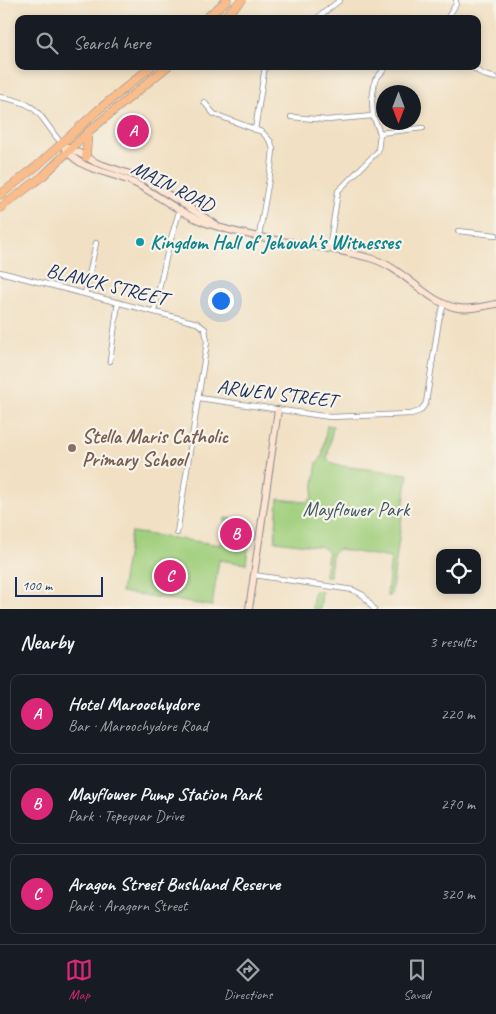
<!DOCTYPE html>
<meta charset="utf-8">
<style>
body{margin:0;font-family:Caveat,sans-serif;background:#242831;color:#f1f3f6}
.controls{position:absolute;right:15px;bottom:15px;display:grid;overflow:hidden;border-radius:10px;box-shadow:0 2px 8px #0003}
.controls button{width:45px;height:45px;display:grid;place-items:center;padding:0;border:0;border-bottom:1px solid #363941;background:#171b24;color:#f1f3f6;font:25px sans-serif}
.compass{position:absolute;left:376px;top:85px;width:45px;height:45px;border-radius:50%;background:#171b24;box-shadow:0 2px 8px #0003;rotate:180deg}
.scale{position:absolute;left:15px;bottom:12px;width:88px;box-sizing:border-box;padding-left:5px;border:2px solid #1b2f5e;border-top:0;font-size:14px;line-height:18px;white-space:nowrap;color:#1b2f5e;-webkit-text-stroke:4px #f7f3e8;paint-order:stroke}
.you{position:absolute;left:220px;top:300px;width:18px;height:18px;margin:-12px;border:4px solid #fff;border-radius:50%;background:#1a73e8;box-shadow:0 0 0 8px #1a73e833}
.badge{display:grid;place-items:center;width:32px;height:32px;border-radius:50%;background:#db2777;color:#fff;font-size:16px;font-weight:700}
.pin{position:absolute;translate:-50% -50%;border:2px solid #fff;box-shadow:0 1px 5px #0006}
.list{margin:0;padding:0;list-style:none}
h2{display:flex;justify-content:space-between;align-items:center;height:65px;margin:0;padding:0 20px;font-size:21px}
h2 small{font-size:16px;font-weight:400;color:#9ea1a6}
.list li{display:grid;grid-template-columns:32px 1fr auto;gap:15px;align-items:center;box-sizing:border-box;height:80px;margin:0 10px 10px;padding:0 10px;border:1px solid #363941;border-radius:10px}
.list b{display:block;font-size:19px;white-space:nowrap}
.list p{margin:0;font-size:16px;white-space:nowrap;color:#9ea1a6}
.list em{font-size:16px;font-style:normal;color:#9ea1a6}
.icon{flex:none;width:28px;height:28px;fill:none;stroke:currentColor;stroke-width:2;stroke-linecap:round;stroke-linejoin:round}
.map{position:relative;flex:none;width:496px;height:609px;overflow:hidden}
.search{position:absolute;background:#171b24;box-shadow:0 2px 8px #0003;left:15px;right:15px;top:15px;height:55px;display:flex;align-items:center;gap:12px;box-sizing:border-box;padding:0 18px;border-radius:10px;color:#9ea1a6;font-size:19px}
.sheet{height:335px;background:#171b24}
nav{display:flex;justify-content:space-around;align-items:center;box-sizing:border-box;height:70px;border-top:1px solid #363941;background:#171b24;font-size:14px;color:#9ea1a6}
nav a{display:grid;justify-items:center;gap:2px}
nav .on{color:#db2777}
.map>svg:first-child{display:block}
.green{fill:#a0cf7d;stroke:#5e7f6e}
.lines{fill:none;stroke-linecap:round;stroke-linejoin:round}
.street-casing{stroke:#868890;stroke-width:6}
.secondary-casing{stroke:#868890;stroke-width:8}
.primary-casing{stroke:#868890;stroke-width:9}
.street{stroke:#fff;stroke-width:4.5}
.secondary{stroke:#fde4d0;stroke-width:6}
.primary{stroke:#f9bc8a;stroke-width:8}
.culture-dot{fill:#0f9aa8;stroke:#f7f3e8;stroke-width:2}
.education-dot{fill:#8d6e63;stroke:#f7f3e8;stroke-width:2}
.labels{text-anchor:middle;stroke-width:4.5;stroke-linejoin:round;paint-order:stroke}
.street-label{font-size:20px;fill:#1b2f5e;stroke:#f7f3e8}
.culture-label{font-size:20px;font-weight:bold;fill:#0d838f;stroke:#f7f3e8;text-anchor:start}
.education-label{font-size:20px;font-weight:bold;fill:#785e54;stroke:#f7f3e8;text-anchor:start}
.park-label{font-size:20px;fill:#3c5766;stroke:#f7f3e8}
</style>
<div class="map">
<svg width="496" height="609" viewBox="0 0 496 609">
<rect width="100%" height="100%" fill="#f7f3e8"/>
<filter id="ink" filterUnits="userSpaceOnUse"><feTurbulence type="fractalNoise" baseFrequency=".02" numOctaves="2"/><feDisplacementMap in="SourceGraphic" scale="10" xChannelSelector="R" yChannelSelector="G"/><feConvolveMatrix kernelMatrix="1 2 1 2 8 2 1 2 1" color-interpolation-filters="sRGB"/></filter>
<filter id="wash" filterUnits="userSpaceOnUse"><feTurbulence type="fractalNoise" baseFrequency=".0096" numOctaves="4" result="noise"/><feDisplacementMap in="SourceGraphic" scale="20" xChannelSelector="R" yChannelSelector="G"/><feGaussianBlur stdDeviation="1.12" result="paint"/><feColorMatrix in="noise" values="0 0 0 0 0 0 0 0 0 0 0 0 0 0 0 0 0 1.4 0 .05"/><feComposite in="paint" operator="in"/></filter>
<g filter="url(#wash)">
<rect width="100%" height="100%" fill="#f1e0c3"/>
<g class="green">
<polygon points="327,425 333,426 327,459 334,465 408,474 391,596 387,596 391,558 338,549 332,553 330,576 325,576 328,553 323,547 275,541 278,499 307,502 312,498 317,462 322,457"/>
<polygon points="225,518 252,522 246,564 219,560 212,606 121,592 131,532 221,545"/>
<polygon points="314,591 322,592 320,609 312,609"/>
</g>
</g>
<g filter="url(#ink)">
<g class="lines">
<defs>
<g id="street">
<polyline points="316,19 340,0"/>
<polyline points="447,19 456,4 456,0"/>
<polyline points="470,66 484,75 496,78"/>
<path d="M 0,97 C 43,104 37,115 62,144"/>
<polyline points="204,102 214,114 262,132 271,142 273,150 271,168 259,236"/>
<polyline points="291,117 327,120 373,116"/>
<polyline points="255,130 265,66"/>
<polyline points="380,133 423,128"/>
<polyline points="458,231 496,235"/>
<polyline points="329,250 338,191 378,151 380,133 373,116 372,100 375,80 387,66"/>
<polyline points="0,272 197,323 205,329 207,342 177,533"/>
<polyline points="85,294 96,243"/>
<polyline points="154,311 169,245 180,209"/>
<polyline points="110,361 118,302"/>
<polyline points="199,398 330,417 411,414 420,411 426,403 439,320 444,304"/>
<polyline points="254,575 353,590 363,595 374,609"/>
</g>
<g id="secondary">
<path d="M 62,144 C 77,170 104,170 130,181 C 156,192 179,214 206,223 C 260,242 319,243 373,259 C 405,269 427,303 458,308 C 471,310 484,306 496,304"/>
<polyline points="68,147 97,163 142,178 215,224"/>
<polyline points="249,609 278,410"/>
</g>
<g id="primary">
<polyline points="205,19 227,0"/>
<polyline points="221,19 242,0"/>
<polyline points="86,157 88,132"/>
<polyline points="0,195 38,165 97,111 152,66"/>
<polyline points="0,208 43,176 88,132 168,66"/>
</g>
</defs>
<use href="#street" class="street-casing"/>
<use href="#secondary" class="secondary-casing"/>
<use href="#primary" class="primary-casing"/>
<use href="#street" class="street"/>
<use href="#secondary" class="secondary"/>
<use href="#primary" class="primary"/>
</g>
</g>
<circle class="culture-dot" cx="140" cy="242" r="5"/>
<circle class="education-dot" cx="72" cy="448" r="5"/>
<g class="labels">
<g class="street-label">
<text transform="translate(173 186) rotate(27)" y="7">MAIN ROAD</text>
<text transform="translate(107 284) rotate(14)" y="7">BLANCK STREET</text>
<text transform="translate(277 393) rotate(7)" y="7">ARWEN STREET</text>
</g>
<g class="culture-label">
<text x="150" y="249">Kingdom Hall of Jehovah's Witnesses</text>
</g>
<g class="education-label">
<text x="82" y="443">Stella Maris Catholic<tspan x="82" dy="23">Primary School</tspan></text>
</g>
<g class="park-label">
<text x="356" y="516">Mayflower Park</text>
</g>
</g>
</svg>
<div class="controls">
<button><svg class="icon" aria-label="locate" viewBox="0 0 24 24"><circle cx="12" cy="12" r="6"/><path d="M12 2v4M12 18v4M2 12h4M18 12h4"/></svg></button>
</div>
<svg class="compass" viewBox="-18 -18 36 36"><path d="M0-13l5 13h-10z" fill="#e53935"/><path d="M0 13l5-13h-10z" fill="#9ea1a6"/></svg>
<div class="scale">100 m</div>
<div class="you"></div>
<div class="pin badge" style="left:133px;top:131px">A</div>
<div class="pin badge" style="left:236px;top:534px">B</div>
<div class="pin badge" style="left:170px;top:576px">C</div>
<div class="search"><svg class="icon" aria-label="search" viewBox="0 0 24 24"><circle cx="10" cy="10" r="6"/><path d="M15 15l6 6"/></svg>Search here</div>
</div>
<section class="sheet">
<h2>Nearby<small>3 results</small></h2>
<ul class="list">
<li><span class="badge">A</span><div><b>Hotel Maroochydore</b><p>Bar · Maroochydore Road</p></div><em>220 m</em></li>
<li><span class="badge">B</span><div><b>Mayflower Pump Station Park</b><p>Park · Tepequar Drive</p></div><em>270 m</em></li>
<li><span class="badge">C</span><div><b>Aragon Street Bushland Reserve</b><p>Park · Aragorn Street</p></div><em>320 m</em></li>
</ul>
</section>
<nav>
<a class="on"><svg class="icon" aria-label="map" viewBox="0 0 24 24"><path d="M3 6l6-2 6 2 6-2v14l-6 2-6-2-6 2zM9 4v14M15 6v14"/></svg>Map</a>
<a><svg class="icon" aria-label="directions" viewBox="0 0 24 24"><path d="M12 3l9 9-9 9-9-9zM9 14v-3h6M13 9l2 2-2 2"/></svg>Directions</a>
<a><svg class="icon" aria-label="saved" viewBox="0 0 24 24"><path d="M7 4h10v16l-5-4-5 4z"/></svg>Saved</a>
</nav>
